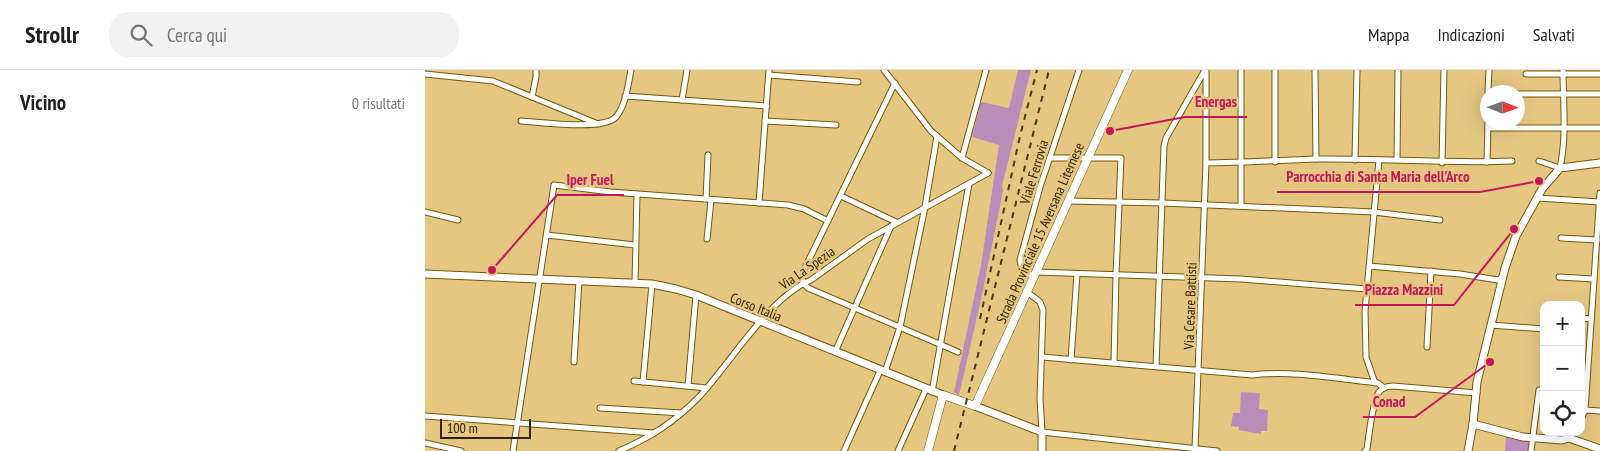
<!DOCTYPE html>
<html lang="it">
<meta charset="utf-8">
<style>
body{margin:0;font-family:"PT Sans Narrow",sans-serif;background:#f2f2f2;color:#222}
.controls{position:absolute;right:15px;bottom:15px;display:grid;overflow:hidden;border-radius:10px;box-shadow:0 5px 20px #0002}
.controls button{width:45px;height:45px;display:grid;place-items:center;padding:0;border:0;border-bottom:1px solid #e0e0e0;background:#fff;color:#222;font:25px sans-serif}
.compass{position:absolute;left:1055px;top:15px;width:45px;height:45px;border-radius:50%;background:#fff;box-shadow:0 5px 20px #0002;rotate:91deg}
.scale{position:absolute;left:15px;bottom:12px;width:91px;box-sizing:border-box;padding-left:5px;border:2px solid #2e2205;border-top:0;font-size:14px;line-height:18px;white-space:nowrap;color:#2e2205;-webkit-text-stroke:4px #e5c782;paint-order:stroke}
.list{margin:0;padding:0;list-style:none}
h2{display:flex;justify-content:space-between;align-items:center;height:65px;margin:0;padding:0 20px;font-size:21px}
h2 small{font-size:16px;font-weight:400;color:#767676}
.icon{flex:none;width:28px;height:28px;fill:none;stroke:currentColor;stroke-width:2;stroke-linecap:round;stroke-linejoin:round}
.map{position:relative;flex:none;width:1175px;height:381px;overflow:hidden}
header{display:flex;align-items:center;gap:30px;box-sizing:border-box;height:70px;padding:0 25px;background:#fff;border-bottom:1px solid #e0e0e0}
header strong{font-size:24px}
nav{display:flex;gap:28px;margin-inline-start:auto;font-size:18px}
.search{width:350px;height:45px;background:#f2f2f2;display:flex;align-items:center;gap:12px;box-sizing:border-box;padding:0 18px;border-radius:20px;color:#767676;font-size:19px}
main{display:flex}
aside{flex:1;background:#fff}
.map>svg:first-child{display:block}
.green{fill:#b98db9}
.lines{fill:none;stroke-linecap:round;stroke-linejoin:round}
.minor-casing{stroke:#735809;stroke-width:7}
.tertiary-casing{stroke:#735809;stroke-width:9}
.secondary-casing{stroke:#735809;stroke-width:9}
.minor{stroke:#fff;stroke-width:5}
.tertiary{stroke:#fff;stroke-width:7}
.secondary{stroke:#fff;stroke-width:8}
.rail{stroke:#463816;stroke-width:2;stroke-dasharray:6 6;stroke-linecap:butt}
.labels{text-anchor:middle;stroke-width:5;stroke-linejoin:round;paint-order:stroke}
.street-label{font-size:14px;fill:#2e2205;stroke:#e5c782}
.leader{fill:none;stroke:#c2185b;stroke-width:2}
.callout-dot{fill:#c2185b;stroke:#e5c782;stroke-width:2}
.callout-label{font-size:15px;text-anchor:middle;font-weight:bold;fill:#c2185b;stroke:#e5c782;stroke-width:5;stroke-linejoin:round;paint-order:stroke}
</style>
<header>
<strong>Strollr</strong>
<div class="search"><svg class="icon" aria-label="search" viewBox="0 0 24 24"><circle cx="10" cy="10" r="6"/><path d="M15 15l6 6"/></svg>Cerca qui</div>
<nav><a>Mappa</a><a>Indicazioni</a><a>Salvati</a></nav>
</header>
<main>
<aside>
<h2>Vicino<small>0 risultati</small></h2>
<ul class="list">
</ul>
</aside>
<div class="map">
<svg width="1175" height="381" viewBox="0 0 1175 381">
<rect width="100%" height="100%" fill="#e5c782"/>
<g class="green">
<polygon points="593,0 606,0 577,116 578,121 557,225 534,325 529,322 556,195 574,75 547,67 556,32 584,38"/>
<polygon points="816,322 835,323 834,339 843,340 842,361 836,361 836,364 814,360 814,357 806,356 808,343 815,343"/>
<polygon points="1081,365 1104,371 1104,381 1080,381"/>
</g>
<g class="lines">
<defs>
<g id="minor">
<polyline points="459,0 506,61 537,88 563,103"/>
<polyline points="816,0 816,136"/>
<polyline points="850,0 850,92"/>
<polyline points="890,0 891,89"/>
<polyline points="0,4 68,11 173,54"/>
<polyline points="1101,4 1175,4"/>
<polyline points="344,5 433,12"/>
<polyline points="470,13 377,204 378,213 383,218 533,282"/>
<polyline points="1063,22 1064,0"/>
<polyline points="1092,24 1175,24"/>
<polyline points="200,26 342,36"/>
<polyline points="107,27 111,7 111,0"/>
<polyline points="257,30 262,0"/>
<path d="M 96,51 C 116,52 178,61 191,47 C 201,35 203,15 206,0"/>
<polyline points="340,51 411,55"/>
<polyline points="1063,58 1175,58"/>
<polyline points="537,88 561,0"/>
<polyline points="625,88 696,88 691,205 689,292"/>
<polyline points="930,90 932,0"/>
<polyline points="972,90 973,0"/>
<path d="M 1114,91 L 1135,98 C 1142,66 1138,32 1138,0"/>
<polyline points="1062,92 1063,52"/>
<path d="M 781,93 C 818,93 855,90 892,89 C 957,88 1022,94 1087,91"/>
<polyline points="1017,93 1019,0"/>
<polyline points="416,126 471,152"/>
<polyline points="1113,128 1175,132"/>
<polyline points="281,129 283,85"/>
<polyline points="643,131 737,133 949,142 1015,150"/>
<polyline points="334,133 344,0"/>
<polyline points="0,142 33,150"/>
<polyline points="122,165 210,175"/>
<polyline points="1136,168 1172,170"/>
<polyline points="282,169 286,130"/>
<polyline points="944,196 1035,204 1073,210 1078,207"/>
<polyline points="611,202 816,209 942,219"/>
<path d="M 608,206 C 600,202 596,199 595,190 L 615,117 L 654,0"/>
<polyline points="1134,207 1169,209"/>
<polyline points="210,214 212,124"/>
<polyline points="601,221 615,232 618,240 615,328 617,362 792,381"/>
<polyline points="1156,248 1166,249"/>
<polyline points="1066,255 1119,259"/>
<polyline points="1002,277 1006,201"/>
<polyline points="410,282 466,156"/>
<path d="M 617,287 L 827,305 C 868,300 912,309 953,313 L 959,318"/>
<polyline points="646,290 652,204"/>
<polyline points="149,292 154,211"/>
<polyline points="731,296 739,76 741,68 780,0"/>
<polyline points="460,302 475,257 500,137 512,66"/>
<polyline points="209,311 282,318"/>
<polyline points="218,312 227,214"/>
<polyline points="950,313 941,287 940,241 954,90"/>
<polyline points="263,316 271,225"/>
<polyline points="507,322 544,114"/>
<polyline points="175,338 256,343"/>
<polyline points="1160,340 1175,341"/>
<polyline points="0,346 229,363"/>
<polyline points="1156,349 1160,340 1175,123"/>
<polyline points="0,373 36,381"/>
<polyline points="770,379 781,93 781,0"/>
<polyline points="88,381 129,115 186,122 363,135 379,139 403,151"/>
<path d="M 194,381 C 226,367 248,353 273,328 C 305,294 344,227 386,210 L 443,169 L 563,103"/>
<polyline points="419,381 455,301"/>
<polyline points="473,381 501,319"/>
<path d="M 940,381 L 942,379 C 944,366 947,333 954,322 C 957,318 963,316 968,316 L 1052,323"/>
<polyline points="1106,381 1114,320"/>
</g>
<g id="tertiary">
<polyline points="0,204 227,214 251,219 271,225 518,325"/>
<polyline points="550,336 617,362 617,381"/>
<polyline points="1048,354 1098,367 1137,370 1144,368 1175,379"/>
<polyline points="1043,381 1048,354 1052,312 1080,198 1091,166 1117,119 1135,98 1175,93"/>
</g>
<polyline id="secondary" points="503,381 518,325 550,336 703,0"/>
</defs>
<use href="#minor" class="minor-casing"/>
<use href="#tertiary" class="tertiary-casing"/>
<use href="#secondary" class="secondary-casing"/>
<use href="#minor" class="minor"/>
<use href="#tertiary" class="tertiary"/>
<use href="#secondary" class="secondary"/>
<g class="rail">
<polyline points="555,249 595,66 612,0"/>
<polyline points="529,381 624,0"/>
</g>
</g>
<g class="labels">
<g class="street-label">
<text transform="translate(609 102) rotate(-73)" y="5">Viale Ferrovia</text>
<text transform="translate(615 163) rotate(-66)" y="5">Strada Provinciale 15 Aversana Liternese</text>
<text transform="translate(382 198) rotate(-35)" y="5">Via La Spezia</text>
<text transform="translate(765 236) rotate(-88)" y="5">Via Cesare Battisti</text>
<text transform="translate(331 237) rotate(22)" y="5">Corso Italia</text>
</g>
</g>
<path class="leader" d="M685 61L760 47H822M1114 111L1055 122H852M67 200L132 125H199M1089 159L1029 235H930M1065 292L990 347H938"/>
<g class="callout-dot">
<circle cx="685" cy="61" r="5"/>
<circle cx="1114" cy="111" r="5"/>
<circle cx="67" cy="200" r="5"/>
<circle cx="1089" cy="159" r="5"/>
<circle cx="1065" cy="292" r="5"/>
</g>
<g class="callout-label">
<text x="791" y="37">Energas</text>
<text x="953" y="112">Parrocchia di Santa Maria dell'Arco</text>
<text x="165" y="115">Iper Fuel</text>
<text x="979" y="225">Piazza Mazzini</text>
<text x="964" y="337">Conad</text>
</g>
</svg>
<div class="controls">
<button>+</button>
<button>−</button>
<button><svg class="icon" aria-label="locate" viewBox="0 0 24 24"><circle cx="12" cy="12" r="6"/><path d="M12 2v4M12 18v4M2 12h4M18 12h4"/></svg></button>
</div>
<svg class="compass" viewBox="-18 -18 36 36"><path d="M0-13l5 13h-10z" fill="#e53935"/><path d="M0 13l5-13h-10z" fill="#767676"/></svg>
<div class="scale">100 m</div>
</div>
</main>
